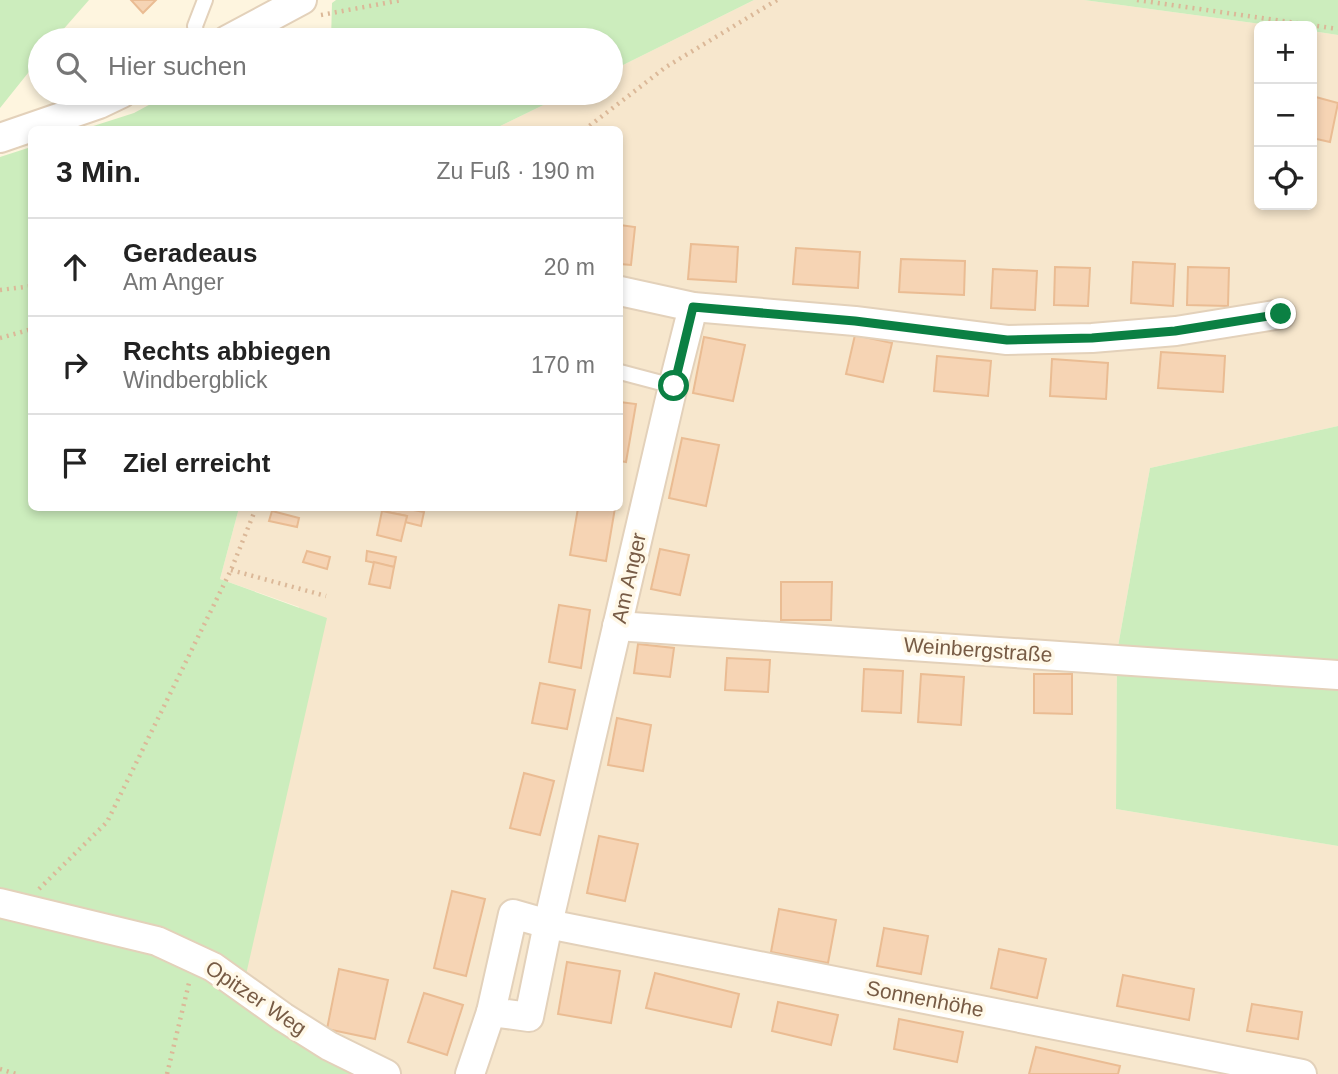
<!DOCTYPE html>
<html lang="de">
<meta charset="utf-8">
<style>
body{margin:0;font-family:Helvetica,sans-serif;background:#f6f6f6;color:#222}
.controls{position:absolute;right:21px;top:21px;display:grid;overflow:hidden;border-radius:10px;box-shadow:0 4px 10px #0003}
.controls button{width:63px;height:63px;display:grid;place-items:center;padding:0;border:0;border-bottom:2px solid #e0e0e0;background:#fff;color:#222;font:35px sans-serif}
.stop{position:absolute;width:21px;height:21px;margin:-16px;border:5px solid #0b8043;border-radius:50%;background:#fff}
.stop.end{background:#0b8043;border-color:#fff;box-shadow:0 2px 7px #0008}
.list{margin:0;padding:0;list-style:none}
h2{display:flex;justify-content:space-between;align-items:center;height:91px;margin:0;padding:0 28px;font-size:30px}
h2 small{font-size:23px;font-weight:400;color:#767676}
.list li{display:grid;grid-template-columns:46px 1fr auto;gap:21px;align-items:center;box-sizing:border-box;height:98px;padding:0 28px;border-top:2px solid #e0e0e0}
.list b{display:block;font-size:26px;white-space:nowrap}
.list p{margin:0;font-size:23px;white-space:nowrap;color:#767676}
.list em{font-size:23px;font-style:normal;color:#767676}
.icon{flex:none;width:38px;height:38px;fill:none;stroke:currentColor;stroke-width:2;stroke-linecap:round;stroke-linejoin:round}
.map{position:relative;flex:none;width:1338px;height:1074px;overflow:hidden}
.search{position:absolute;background:#fff;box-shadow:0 4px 10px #0003;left:28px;top:28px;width:595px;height:77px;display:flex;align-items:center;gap:18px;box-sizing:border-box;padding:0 24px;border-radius:38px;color:#767676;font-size:26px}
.panel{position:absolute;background:#fff;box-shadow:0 4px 10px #0003;left:28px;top:126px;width:595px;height:385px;border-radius:10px}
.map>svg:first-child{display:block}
.residential{fill:#f7e7cd}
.green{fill:#ccedbd}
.building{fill:#f6d4b4;stroke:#eabc93;stroke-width:2}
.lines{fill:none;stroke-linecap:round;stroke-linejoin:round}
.lane-casing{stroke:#e3d1ba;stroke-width:18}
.street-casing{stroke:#e3d1ba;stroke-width:32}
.path{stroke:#dbb898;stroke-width:4.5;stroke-dasharray:2 5;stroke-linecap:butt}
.lane{stroke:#fff;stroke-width:14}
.street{stroke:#fff;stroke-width:28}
.route{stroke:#0b8043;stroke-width:9}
.labels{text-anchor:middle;stroke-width:7;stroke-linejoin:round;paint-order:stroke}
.street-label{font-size:21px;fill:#775b45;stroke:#fff8e7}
</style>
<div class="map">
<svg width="1338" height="1074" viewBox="0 0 1338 1074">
<rect width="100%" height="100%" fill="#fef5df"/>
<polygon class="residential" points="754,0 1084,0 1275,26 1259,26 1259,205 1312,205 1312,31 1338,35 1338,426 1150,468 1117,652 1116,809 1338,846 1338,1074 360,1074 245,979 299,607 220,579 239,508 620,508 620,130 494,129 568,93 611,93 611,71"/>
<g class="green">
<polygon points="0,0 89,0 54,40 40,40 40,58 0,108"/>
<polygon points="336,0 754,0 611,71 611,40 331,40 332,3"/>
<polygon points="1084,0 1338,0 1338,35 1312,31 1312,26 1275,26"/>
<polygon points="171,93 568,93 494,129 84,129 134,113"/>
<polygon points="31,147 32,508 239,508 220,579 327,618 245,979 360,1074 0,1074 0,157"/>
<polygon points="1338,426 1338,846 1116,809 1117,652 1150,468"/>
</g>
<g class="building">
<polygon points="131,0 156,0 143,13"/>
<polygon points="1312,96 1338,103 1330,142 1312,138"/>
<polygon points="620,225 635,227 631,265 620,264"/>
<polygon points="691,244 738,247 736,282 688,279"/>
<polygon points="796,248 860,252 858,288 793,284"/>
<polygon points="901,259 965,261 964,295 899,292"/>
<polygon points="1133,262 1175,264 1173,306 1131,303"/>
<polygon points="1055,267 1090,268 1088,306 1054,305"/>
<polygon points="1188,267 1229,268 1228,306 1187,305"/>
<polygon points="993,269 1037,271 1035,310 991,308"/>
<polygon points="855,335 892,343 883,382 846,374"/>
<polygon points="704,337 745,345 733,401 693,393"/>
<polygon points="1161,352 1225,356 1223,392 1158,388"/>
<polygon points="937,356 991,361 988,396 934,391"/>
<polygon points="1052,359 1108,363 1106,399 1050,396"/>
<polygon points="620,402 636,404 626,462 620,461"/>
<polygon points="682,438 719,445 706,506 669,498"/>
<polygon points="383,508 403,508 424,512 421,526 405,522 407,516 382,511"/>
<polygon points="578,508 615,508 606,561 570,555"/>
<polygon points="272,511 299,518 297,527 269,521"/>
<polygon points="382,511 407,516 401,541 377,535"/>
<polygon points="660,549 689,555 680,595 651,589"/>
<polygon points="307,551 330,557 327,569 303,562"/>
<polygon points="367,551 396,557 394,567 366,561"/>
<polygon points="374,562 394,567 390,588 369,584"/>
<polygon points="781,582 832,582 831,620 781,620"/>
<polygon points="559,605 590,610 581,668 549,662"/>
<polygon points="638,644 674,648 670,677 634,673"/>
<polygon points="727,658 770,660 768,692 725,690"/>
<polygon points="864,669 903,671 901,713 862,711"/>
<polygon points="921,674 964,677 961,725 918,722"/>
<polygon points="1034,674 1072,674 1072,714 1034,713"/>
<polygon points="540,683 575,690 567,729 532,723"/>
<polygon points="617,718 651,725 643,771 608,765"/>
<polygon points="524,773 554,781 540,835 510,828"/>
<polygon points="599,836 638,844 625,901 587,893"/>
<polygon points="452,891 485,899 466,976 434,968"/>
<polygon points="779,909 836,920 828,963 771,952"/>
<polygon points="884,928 928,936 921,974 877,966"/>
<polygon points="999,949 1046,959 1037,998 991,988"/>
<polygon points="567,962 620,971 611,1023 558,1014"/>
<polygon points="339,969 388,980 375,1039 327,1029"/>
<polygon points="655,973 739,994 731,1027 646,1008"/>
<polygon points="1123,975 1194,989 1189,1020 1117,1006"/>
<polygon points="424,993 463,1005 447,1055 408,1042"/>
<polygon points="778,1002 838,1015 831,1045 772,1031"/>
<polygon points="1252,1004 1302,1012 1298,1039 1247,1031"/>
<polygon points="899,1019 963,1032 957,1062 894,1049"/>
<polygon points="1036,1047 1120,1066 1118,1074 1029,1074"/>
</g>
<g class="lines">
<defs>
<g id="lane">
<polyline points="197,40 195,26 205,0"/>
<polyline points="620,372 673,386"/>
</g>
<g id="street">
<polyline points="227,40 302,0"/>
<polyline points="0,138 99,104 122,93"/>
<polyline points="620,291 693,307 855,321 1007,340 1092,338 1176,331 1281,314"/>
<polyline points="617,626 1338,675"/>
<polyline points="0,903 157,941 213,967 283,1017 329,1046 386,1074"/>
<polyline points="491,1012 529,1017 548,924 1302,1074"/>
<polyline points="470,1074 491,1012 513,914 548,924 673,386 693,307"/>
</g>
</defs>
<use href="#lane" class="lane-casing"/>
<use href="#street" class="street-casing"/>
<g class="path">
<polyline points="1137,0 1338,29"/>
<polyline points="321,15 402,0"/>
<polyline points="584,130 666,67 777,0"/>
<polyline points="0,290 32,286"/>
<polyline points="0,338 32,329"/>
<polyline points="231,570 326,596"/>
<polyline points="39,889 107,822 231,570 256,508"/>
<polyline points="0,1069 16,1074"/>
<polyline points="167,1074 189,983"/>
</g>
<use href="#lane" class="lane"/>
<use href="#street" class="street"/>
</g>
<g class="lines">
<polyline class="route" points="674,386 693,307 855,321 1007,340 1092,338 1175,331 1281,314"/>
</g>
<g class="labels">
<g class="street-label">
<text transform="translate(629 578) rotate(-77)" y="7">Am Anger</text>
<text transform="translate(978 650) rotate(4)" y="7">Weinbergstraße</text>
<text transform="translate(256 998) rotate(34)" y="7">Opitzer Weg</text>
<text transform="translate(925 999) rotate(11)" y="7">Sonnenhöhe</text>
</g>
</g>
</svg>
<div class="controls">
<button>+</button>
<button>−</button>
<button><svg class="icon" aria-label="locate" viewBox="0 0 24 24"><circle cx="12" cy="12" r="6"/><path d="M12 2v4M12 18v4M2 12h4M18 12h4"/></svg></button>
</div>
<div class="stop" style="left:674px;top:386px"></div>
<div class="stop end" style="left:1281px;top:314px"></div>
<div class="search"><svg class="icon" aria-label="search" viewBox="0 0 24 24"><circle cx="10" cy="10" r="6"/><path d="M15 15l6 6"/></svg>Hier suchen</div>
<section class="panel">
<h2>3 Min.<small>Zu Fuß · 190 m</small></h2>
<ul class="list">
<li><svg class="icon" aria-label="ahead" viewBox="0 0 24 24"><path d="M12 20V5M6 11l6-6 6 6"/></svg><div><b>Geradeaus</b><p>Am Anger</p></div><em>20 m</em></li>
<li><svg class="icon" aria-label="right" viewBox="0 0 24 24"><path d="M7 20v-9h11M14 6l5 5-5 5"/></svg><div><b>Rechts abbiegen</b><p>Windbergblick</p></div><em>170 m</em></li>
<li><svg class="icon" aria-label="arrive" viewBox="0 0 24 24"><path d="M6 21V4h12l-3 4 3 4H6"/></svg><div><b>Ziel erreicht</b></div></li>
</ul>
</section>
</div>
